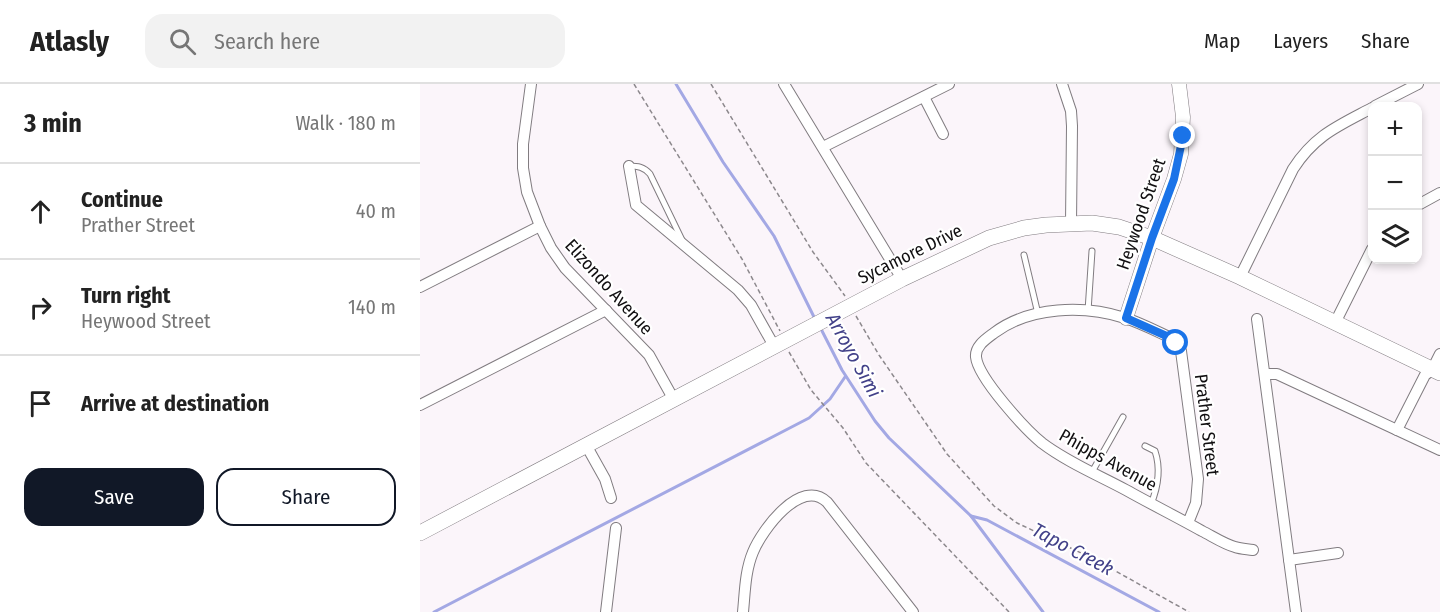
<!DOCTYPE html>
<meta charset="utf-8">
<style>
body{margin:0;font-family:"Fira Sans Condensed",sans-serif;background:#f2f2f2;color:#222}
.controls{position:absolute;right:18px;top:18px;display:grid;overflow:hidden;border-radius:12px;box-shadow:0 3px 9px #0003}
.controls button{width:54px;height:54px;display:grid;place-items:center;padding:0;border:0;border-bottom:2px solid #e0e0e0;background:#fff;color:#222;font:30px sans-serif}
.stop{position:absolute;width:18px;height:18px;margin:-14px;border:4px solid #1a73e8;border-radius:50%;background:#fff}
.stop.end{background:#1a73e8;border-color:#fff;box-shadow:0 2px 6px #0008}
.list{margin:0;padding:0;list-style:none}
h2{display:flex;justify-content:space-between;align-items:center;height:78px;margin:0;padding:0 24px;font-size:26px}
h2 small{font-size:20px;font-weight:400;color:#767676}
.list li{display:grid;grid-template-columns:39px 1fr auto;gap:18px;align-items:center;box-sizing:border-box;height:96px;padding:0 24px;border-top:2px solid #e0e0e0}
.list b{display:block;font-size:22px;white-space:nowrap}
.list p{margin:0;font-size:20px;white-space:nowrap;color:#767676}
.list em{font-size:20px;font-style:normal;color:#767676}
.actions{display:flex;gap:12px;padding:18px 24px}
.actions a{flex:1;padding:14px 0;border:2px solid #111827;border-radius:18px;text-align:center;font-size:21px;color:#111827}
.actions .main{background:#111827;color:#fff}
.icon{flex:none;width:33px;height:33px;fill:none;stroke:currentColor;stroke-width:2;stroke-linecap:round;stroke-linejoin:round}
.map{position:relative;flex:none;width:1020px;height:528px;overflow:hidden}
header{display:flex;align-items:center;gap:36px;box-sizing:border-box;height:84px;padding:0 30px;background:#fff;border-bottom:2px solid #e0e0e0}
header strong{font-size:28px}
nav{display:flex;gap:33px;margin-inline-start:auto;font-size:21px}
.search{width:420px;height:54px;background:#f2f2f2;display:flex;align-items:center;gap:15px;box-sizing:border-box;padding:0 21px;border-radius:18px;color:#767676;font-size:22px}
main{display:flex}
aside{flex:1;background:#fff}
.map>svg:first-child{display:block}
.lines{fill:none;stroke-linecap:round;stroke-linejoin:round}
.stream{stroke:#a3a8e4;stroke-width:3}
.service-casing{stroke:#817c80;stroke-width:7}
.minor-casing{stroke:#817c80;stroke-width:12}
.tertiary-casing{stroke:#817c80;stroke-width:15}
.secondary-casing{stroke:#817c80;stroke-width:16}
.path{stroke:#8c888c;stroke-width:1.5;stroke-dasharray:4.5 3;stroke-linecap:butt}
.service{stroke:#fff;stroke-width:5}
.minor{stroke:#fff;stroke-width:10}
.tertiary{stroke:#fff;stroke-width:14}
.secondary{stroke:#fff;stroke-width:15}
.route{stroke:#1a73e8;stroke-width:8}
.labels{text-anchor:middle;stroke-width:4.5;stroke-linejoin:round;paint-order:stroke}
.street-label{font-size:18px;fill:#110f11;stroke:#fff}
.water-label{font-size:20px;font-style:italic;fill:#424189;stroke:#fff}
</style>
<header>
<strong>Atlasly</strong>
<div class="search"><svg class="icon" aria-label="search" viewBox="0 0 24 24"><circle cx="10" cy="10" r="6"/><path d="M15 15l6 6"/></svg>Search here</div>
<nav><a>Map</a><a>Layers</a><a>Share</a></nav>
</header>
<main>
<aside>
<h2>3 min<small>Walk · 180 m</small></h2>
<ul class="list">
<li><svg class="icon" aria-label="ahead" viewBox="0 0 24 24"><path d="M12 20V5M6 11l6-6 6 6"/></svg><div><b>Continue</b><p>Prather Street</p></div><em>40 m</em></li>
<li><svg class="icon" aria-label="right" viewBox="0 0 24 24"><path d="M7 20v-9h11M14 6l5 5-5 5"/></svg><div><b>Turn right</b><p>Heywood Street</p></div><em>140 m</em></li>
<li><svg class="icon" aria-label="arrive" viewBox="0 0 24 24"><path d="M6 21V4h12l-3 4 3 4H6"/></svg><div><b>Arrive at destination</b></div></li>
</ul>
<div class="actions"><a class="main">Save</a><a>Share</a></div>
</aside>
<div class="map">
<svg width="1020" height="528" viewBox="0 0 1020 528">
<rect width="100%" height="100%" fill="#fbf5fa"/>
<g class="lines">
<g class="stream">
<polyline points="256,0 303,78 354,152 395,235"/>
<polyline points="400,243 422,286 455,337 469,354 551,432 623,528"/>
<polyline points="551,432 567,436 739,528"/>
<polyline points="14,528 389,334 410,315 425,293"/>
</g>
<defs>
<g id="service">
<path d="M 209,82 C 218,82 224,83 230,90 L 262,156"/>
<polyline points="604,171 618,230"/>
<polyline points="668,227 672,167"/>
<path d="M 725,362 L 735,367 C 741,385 738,403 731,420"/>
<polyline points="672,388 703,333"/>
</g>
<g id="minor">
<polyline points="111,0 103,60 103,84 107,108 120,142 131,164 145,184 229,271 254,316"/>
<polyline points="364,0 482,195"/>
<polyline points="642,0 651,27 652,42 651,139"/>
<polyline points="504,13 523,50"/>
<polyline points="955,22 998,0"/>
<polyline points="403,63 529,0"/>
<polyline points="209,82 216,121 318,206 331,221 354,262"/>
<polyline points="998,121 1020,109"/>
<path d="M 820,193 L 873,85 C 895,51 918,42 952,24"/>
<polyline points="0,203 120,142"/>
<polyline points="837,235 876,528"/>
<polyline points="915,239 952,165"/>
<polyline points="845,290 857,290 1020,366"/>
<polyline points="0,321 186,226"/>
<polyline points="977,346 1005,291 1012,286 1020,270"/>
<polyline points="166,361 185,395 191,414"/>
<path d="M 768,439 L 776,419 L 778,395 L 761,267 L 757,259 L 751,254 C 736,247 721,239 705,234 C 664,221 610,222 574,249 C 566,255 555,262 556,273 C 558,294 606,346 622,359 C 647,378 678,391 706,406 C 731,420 757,433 782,447 C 792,452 804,460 815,463 C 821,465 827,465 833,466"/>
<polyline points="869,476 918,469"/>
<polyline points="186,528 196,444"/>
<path d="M 323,528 C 325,508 325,487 333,468 C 342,446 381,393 407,418 L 493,528"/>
</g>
<polyline id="tertiary" points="706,234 732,154 754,95 761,70 763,33 759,0"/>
<polyline id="secondary" points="0,449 482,195 569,154 604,144 626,141 672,139 699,143 732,154 820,193 1020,289"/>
</defs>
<use href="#service" class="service-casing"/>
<use href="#minor" class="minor-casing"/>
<use href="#tertiary" class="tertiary-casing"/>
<use href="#secondary" class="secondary-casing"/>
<g class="path">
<polyline points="214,0 322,175 360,247"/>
<polyline points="291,0 393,168 425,212"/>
<polyline points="436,232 459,271 527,370 574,422 597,439 674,475 769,528"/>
<polyline points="369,268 391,306 423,344 446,379 589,528"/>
</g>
<use href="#service" class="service"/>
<use href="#minor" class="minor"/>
<use href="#tertiary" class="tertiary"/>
<use href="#secondary" class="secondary"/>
</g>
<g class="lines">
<polyline class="route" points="756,259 751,254 706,234 732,154 754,95 763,52"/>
</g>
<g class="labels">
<g class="street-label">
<text transform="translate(721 130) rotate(-71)" y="6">Heywood Street</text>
<text transform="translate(490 170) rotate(-26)" y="6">Sycamore Drive</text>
<text transform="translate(189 203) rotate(48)" y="6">Elizondo Avenue</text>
<text transform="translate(787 341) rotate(83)" y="6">Prather Street</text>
<text transform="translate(688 376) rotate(29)" y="6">Phipps Avenue</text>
</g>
<g class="water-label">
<text transform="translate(434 271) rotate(61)" y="7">Arroyo Simi</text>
<text transform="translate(653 465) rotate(28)" y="7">Tapo Creek</text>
</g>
</g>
</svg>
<div class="controls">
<button>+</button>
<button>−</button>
<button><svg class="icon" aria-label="layers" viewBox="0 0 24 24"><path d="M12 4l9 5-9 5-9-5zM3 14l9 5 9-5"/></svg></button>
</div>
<div class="stop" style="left:756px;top:259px"></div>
<div class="stop end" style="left:763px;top:52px"></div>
</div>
</main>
